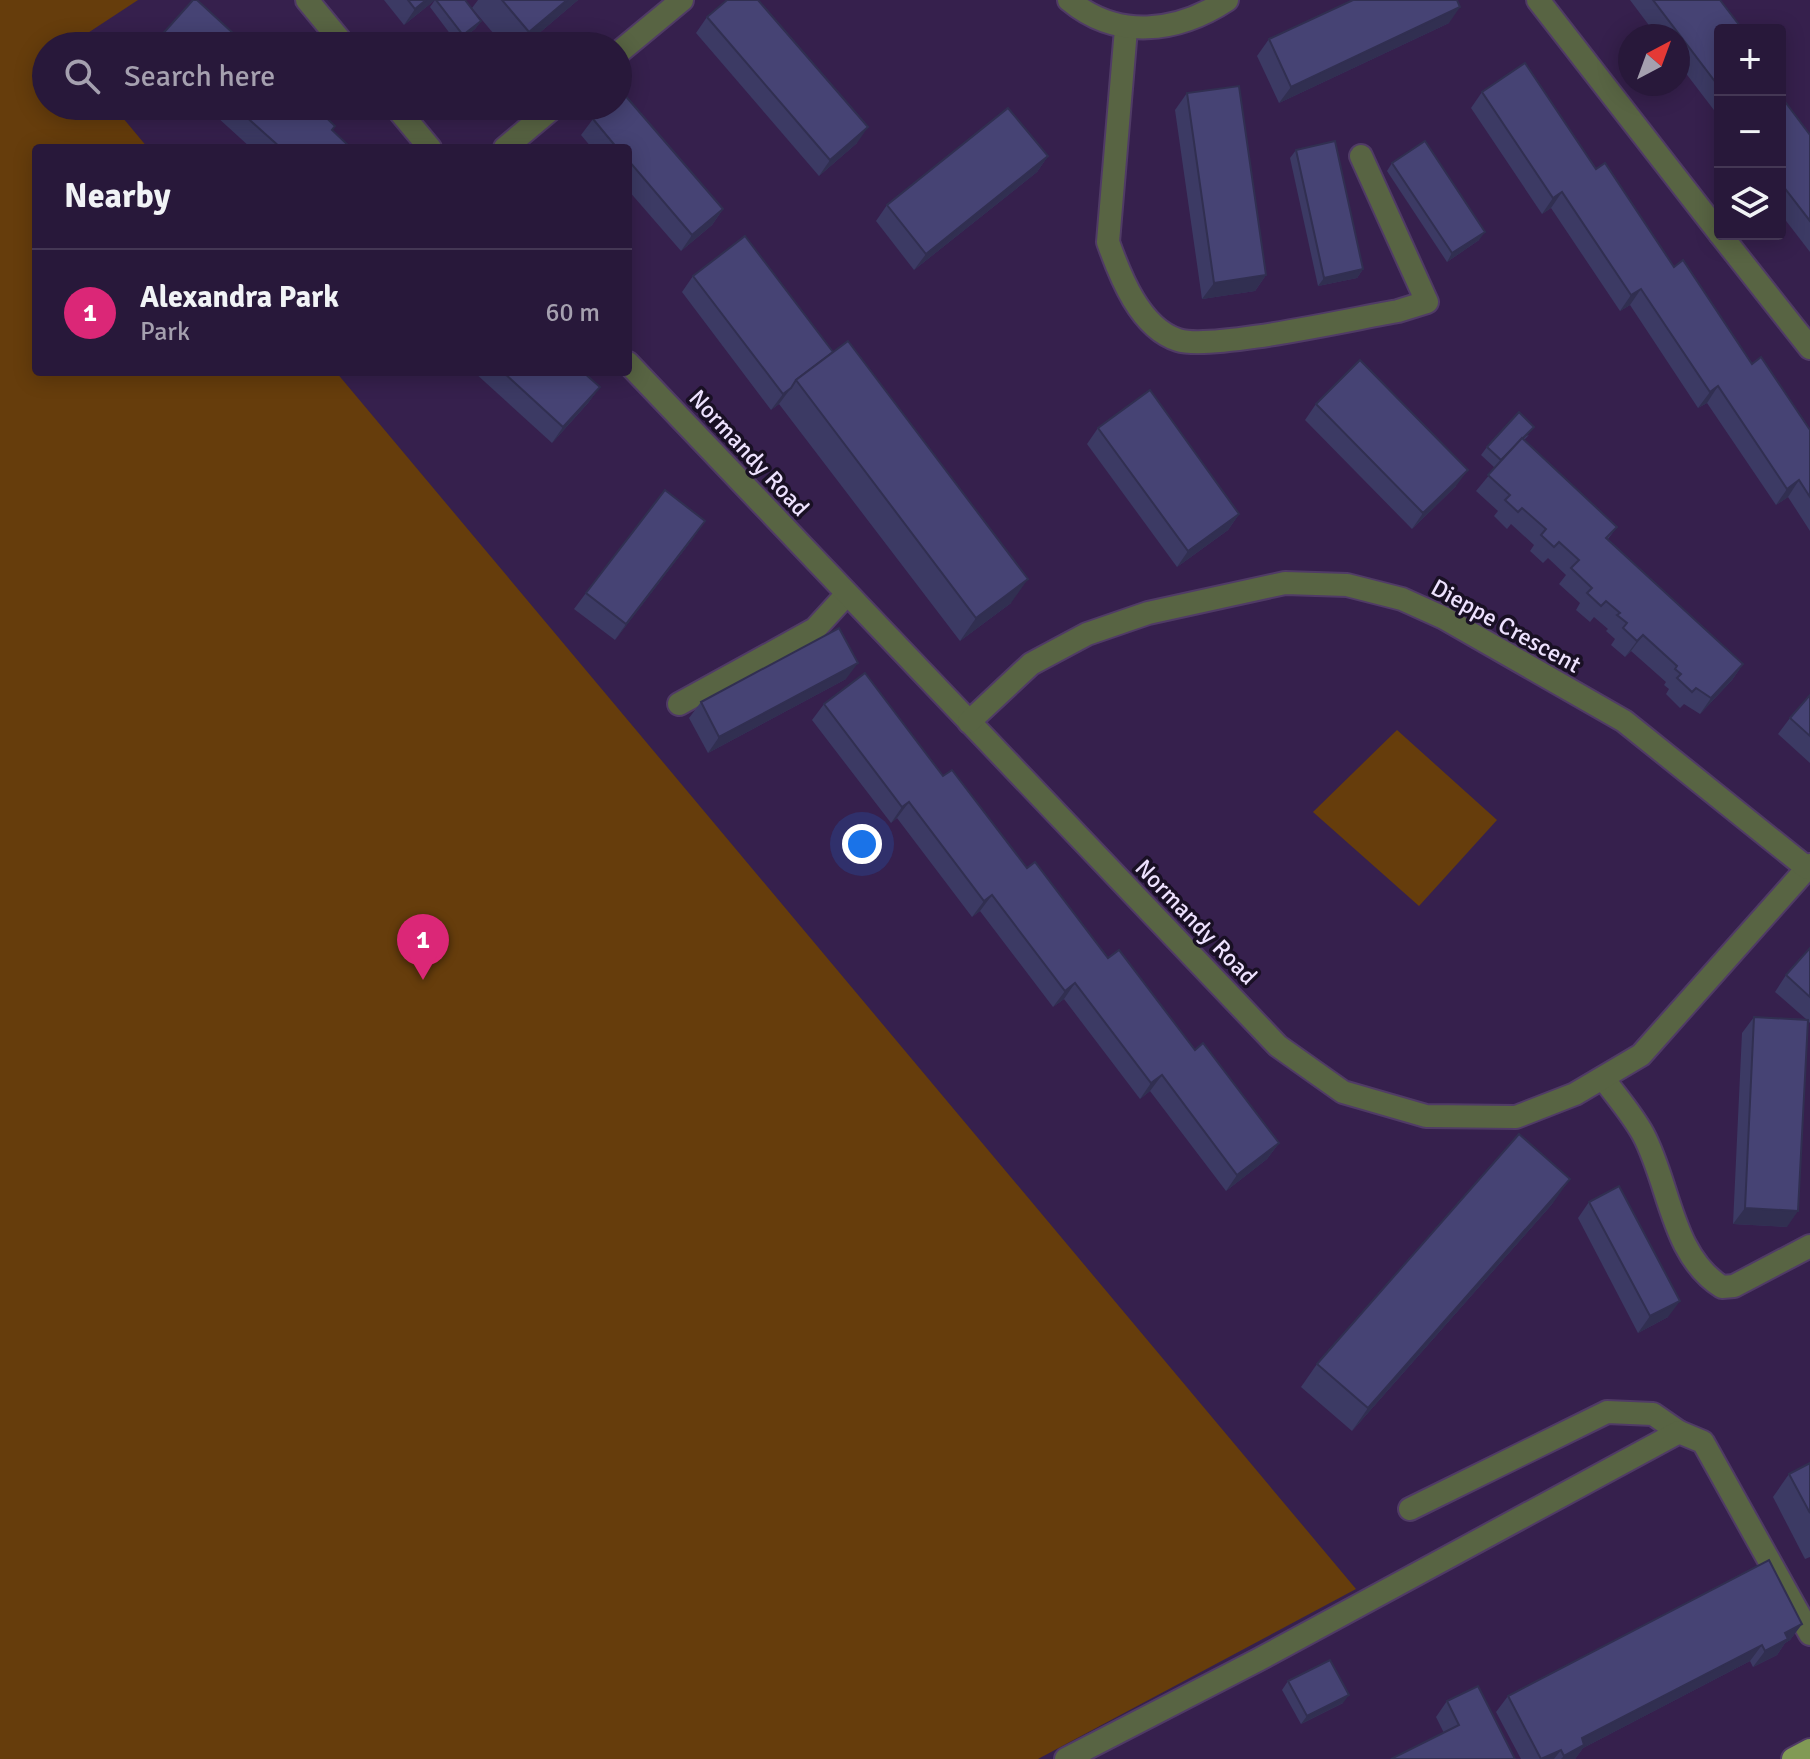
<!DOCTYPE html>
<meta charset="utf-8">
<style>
body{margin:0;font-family:Signika,sans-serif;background:#342545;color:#f1f3f6}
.controls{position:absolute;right:24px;top:24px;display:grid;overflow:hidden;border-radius:8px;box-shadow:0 4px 20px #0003}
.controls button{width:72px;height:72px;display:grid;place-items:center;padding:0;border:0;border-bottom:2px solid #443754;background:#28183a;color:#f1f3f6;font:40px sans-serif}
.compass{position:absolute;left:1618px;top:24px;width:72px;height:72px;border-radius:50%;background:#28183a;box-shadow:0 4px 20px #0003;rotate:41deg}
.you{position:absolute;left:862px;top:844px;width:28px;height:28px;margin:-20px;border:6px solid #fff;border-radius:50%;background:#1a73e8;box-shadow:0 0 0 12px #1a73e833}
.badge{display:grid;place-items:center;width:52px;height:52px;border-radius:50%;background:#db2777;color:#fff;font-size:26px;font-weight:700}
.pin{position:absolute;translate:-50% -66px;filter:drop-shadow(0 2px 4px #0008)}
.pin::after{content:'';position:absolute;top:42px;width:28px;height:24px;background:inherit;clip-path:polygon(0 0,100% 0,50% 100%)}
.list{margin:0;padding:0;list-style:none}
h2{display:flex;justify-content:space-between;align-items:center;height:104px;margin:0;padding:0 32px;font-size:34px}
h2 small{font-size:26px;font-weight:400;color:#a5a0af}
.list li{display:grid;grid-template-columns:52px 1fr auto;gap:24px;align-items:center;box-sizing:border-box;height:128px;padding:0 32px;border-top:2px solid #443754}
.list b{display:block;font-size:30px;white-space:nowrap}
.list p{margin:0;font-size:26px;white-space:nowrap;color:#a5a0af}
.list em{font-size:26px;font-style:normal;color:#a5a0af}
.icon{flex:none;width:44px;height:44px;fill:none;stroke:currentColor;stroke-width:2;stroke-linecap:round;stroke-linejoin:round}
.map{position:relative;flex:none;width:1810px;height:1759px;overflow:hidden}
.search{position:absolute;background:#28183a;box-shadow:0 4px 20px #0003;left:32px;top:32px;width:600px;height:88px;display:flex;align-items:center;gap:20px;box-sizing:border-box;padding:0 28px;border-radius:44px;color:#a5a0af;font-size:30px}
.panel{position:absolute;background:#28183a;box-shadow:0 4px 20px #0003;left:32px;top:144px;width:600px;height:232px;border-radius:8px}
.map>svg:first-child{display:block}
.park{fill:#663d0c}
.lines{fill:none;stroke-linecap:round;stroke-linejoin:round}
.service-casing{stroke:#503b66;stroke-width:26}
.minor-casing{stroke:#503b66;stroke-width:26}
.primary-casing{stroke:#503b66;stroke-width:26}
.service{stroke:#586443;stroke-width:22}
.minor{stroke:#586443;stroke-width:22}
.primary{stroke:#819a55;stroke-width:22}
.wall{fill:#3c3a64}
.shaded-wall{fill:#312f51}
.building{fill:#464374;stroke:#312f51;stroke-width:2}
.labels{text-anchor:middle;stroke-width:7;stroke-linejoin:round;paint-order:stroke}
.street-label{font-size:24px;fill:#ede1fe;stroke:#191024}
</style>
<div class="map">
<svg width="1810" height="1759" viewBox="0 0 1810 1759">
<rect width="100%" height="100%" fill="#36204d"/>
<g class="park">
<polygon points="0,0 138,0 68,46 46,46 46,106 113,106 148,148 36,148 36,372 336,372 1356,1589 1038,1759 0,1759"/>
<polygon points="1397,730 1497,820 1419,906 1313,812"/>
</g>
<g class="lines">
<defs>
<g id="service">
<path d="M 1126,29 L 1108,242 C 1120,276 1140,328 1178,340 C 1211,351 1356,318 1398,311 L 1427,302 L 1361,156"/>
<polyline points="679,704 815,629 847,594"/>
<path d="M 1603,1078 C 1616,1096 1632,1114 1643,1134 C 1670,1184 1671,1255 1722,1287 L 1734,1286 L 1810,1246"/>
<polyline points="1410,1509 1607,1412 1653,1414 1679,1432"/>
<polyline points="1066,1759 1258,1660 1679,1432 1703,1442 1810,1634"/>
</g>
<g id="minor">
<polyline points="307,0 345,46"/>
<path d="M 1069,0 C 1117,40 1177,33 1227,0"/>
<polyline points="1538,0 1720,234"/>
<polyline points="618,53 682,0"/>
<polyline points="395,106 430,148"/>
<polyline points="505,148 555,106"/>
<polyline points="1720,234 1810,348"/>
<polyline points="628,363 1278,1046 1343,1092 1426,1116 1516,1117 1575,1094 1641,1055 1810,865"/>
<polyline points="969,722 1031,664 1087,634 1148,613 1285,583 1347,585 1402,599 1444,618 1624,721 1807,868"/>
</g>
<polyline id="primary" points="1793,1759 1810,1750"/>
</defs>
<use href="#service" class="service-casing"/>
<use href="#minor" class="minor-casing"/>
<use href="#primary" class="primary-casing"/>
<use href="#service" class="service"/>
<use href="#minor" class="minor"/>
<use href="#primary" class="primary"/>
</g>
<g class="wall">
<polygon points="384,0 435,0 404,25"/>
<polygon points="435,0 465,0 481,21 475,29 457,43 430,7"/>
<polygon points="478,0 578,0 524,46 504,46 472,8"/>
<polygon points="1630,0 1720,0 1720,118 1678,63 1678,36 1657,36"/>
<polygon points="707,17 857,143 819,176 696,33"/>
<polygon points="1449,23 1279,103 1257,56 1269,39"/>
<polygon points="159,38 247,46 153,46"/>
<polygon points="1482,92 1596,169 1752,364 1810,430 1810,531 1788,497 1776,505 1707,403 1698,408 1630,305 1620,311 1551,208 1542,214 1471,108"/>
<polygon points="623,93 723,209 712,225 681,251 628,190 628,148 592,148 581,135 593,119 608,106 618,106 618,97"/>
<polygon points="1187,93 1266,275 1255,291 1202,299 1175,110"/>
<polygon points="1780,95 1810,135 1810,252 1780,213"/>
<polygon points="205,106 314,106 332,131 351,148 251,148"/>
<polygon points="1296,150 1363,269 1357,278 1318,286 1290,158"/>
<polygon points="1048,156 1037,172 914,270 876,221 887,205"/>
<polygon points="1392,163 1479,240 1447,262 1387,171"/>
<polygon points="745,236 1011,603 960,641 779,404 771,410 682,292 693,276"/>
<polygon points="474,372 583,372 600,387 588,403 552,443"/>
<polygon points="1316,404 1456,486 1412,529 1305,420"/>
<polygon points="1098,428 1239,514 1228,530 1177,567 1087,444"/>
<polygon points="1529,435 1524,440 1617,527 1608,539 1743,664 1732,680 1700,714 1684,704 1680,708 1666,694 1669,689 1664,685 1666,682 1631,651 1625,657 1611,645 1615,639 1606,631 1608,629 1594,617 1590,622 1576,610 1580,603 1559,584 1566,575 1548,558 1543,563 1530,551 1534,545 1511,524 1507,529 1494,516 1498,511 1476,491 1495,468 1481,455 1487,447"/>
<polygon points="694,537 615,640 574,609 586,593"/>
<polygon points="846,679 708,753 689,718 701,702"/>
<polygon points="1810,695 1810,763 1778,734 1790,718"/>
<polygon points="824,704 943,776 1108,958 1195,1050 1279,1143 1267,1159 1226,1191 1150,1091 1140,1099 1064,999 1053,1007 980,911 972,917 897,818 891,823 812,720"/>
<polygon points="1810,948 1810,1023 1808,1021 1787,1227 1733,1224 1742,1033 1754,1017 1806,1019 1775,992 1786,975"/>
<polygon points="1589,1202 1668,1317 1638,1333 1578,1218"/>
<polygon points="1553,1203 1352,1431 1301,1387 1317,1364"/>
<polygon points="1810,1463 1810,1557 1805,1559 1773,1497 1789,1474"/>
<polygon points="1802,1624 1790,1640 1785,1643 1777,1655 1753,1667 1750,1661 1583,1748 1575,1759 1521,1759 1496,1712 1508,1696"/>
<polygon points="1288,1681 1343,1703 1301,1724 1282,1690"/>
<polygon points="1447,1701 1515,1759 1444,1733 1436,1717"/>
</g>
<g class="shaded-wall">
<polygon points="426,0 435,0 404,25 415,9"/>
<polygon points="567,0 578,0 524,46 519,46 529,32"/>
<polygon points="1460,7 1449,23 1279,103 1291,87"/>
<polygon points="481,21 475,29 457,43 463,35"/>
<polygon points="868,127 857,143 819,176 830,160"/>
<polygon points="1048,156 1037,172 914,270 926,254"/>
<polygon points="1562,192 1551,208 1542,214 1553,198"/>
<polygon points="723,209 712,225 681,251 692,235"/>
<polygon points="1485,232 1479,240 1447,262 1452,253"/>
<polygon points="1363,269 1357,278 1318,286 1324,278"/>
<polygon points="1266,275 1255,291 1202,299 1214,283"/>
<polygon points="1641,289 1630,305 1620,311 1631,295"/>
<polygon points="1718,386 1707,403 1698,408 1710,392"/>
<polygon points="600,387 588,403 552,443 563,427"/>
<polygon points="791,388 779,404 771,410 783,394"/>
<polygon points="1468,470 1456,486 1412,529 1423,513"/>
<polygon points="1799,480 1788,497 1776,505 1787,489"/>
<polygon points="1239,514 1228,530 1177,567 1188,551"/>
<polygon points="705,521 694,537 615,640 626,624"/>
<polygon points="1028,579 1011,603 960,641 976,618"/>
<polygon points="1643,635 1631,651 1625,657 1637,641"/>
<polygon points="858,663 846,679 708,753 719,737"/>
<polygon points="1743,664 1732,680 1700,714 1711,698"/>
<polygon points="909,802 897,818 891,823 902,807"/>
<polygon points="992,895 980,911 972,917 984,901"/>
<polygon points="1075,983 1064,999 1053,1007 1065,991"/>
<polygon points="1162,1075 1150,1091 1140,1099 1151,1083"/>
<polygon points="1279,1143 1267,1159 1226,1191 1237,1175"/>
<polygon points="1570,1179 1553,1203 1352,1431 1368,1408"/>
<polygon points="1745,1208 1798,1211 1787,1227 1733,1224"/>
<polygon points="1680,1301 1668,1317 1638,1333 1650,1316"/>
<polygon points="1802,1624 1790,1640 1785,1643 1777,1655 1753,1667 1765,1651 1785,1633"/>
<polygon points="1762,1645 1750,1661 1583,1748 1575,1759 1561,1759 1582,1738"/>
<polygon points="1349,1695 1343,1703 1301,1724 1307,1716"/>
<polygon points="1561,1750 1554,1759 1542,1759"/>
</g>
<g class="building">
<polygon points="193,0 197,0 247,46 168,46 159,38"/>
<polygon points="408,0 426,0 415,9"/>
<polygon points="436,0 465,0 481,21 463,35"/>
<polygon points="502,0 567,0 529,32"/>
<polygon points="727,0 758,0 868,127 830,160 707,17"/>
<polygon points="1353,0 1457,0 1460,7 1291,87 1269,39"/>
<polygon points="1653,0 1720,0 1743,30 1720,30 1720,88"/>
<polygon points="1525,63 1596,169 1605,163 1674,267 1683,260 1752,364 1761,357 1810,430 1810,497 1799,480 1787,489 1718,386 1710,392 1641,289 1631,295 1562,192 1553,198 1482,92"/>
<polygon points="1239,86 1266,275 1214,283 1187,93"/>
<polygon points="623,93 723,209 692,235 628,160 628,148 617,148 593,119 608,106 618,106 618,97"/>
<polygon points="1780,95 1810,135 1810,221 1780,182"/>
<polygon points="234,106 314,106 335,126 332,130 351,148 281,148"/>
<polygon points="1008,108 1048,156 926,254 887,205"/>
<polygon points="1335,141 1363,269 1324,278 1296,150"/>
<polygon points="1425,141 1485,232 1452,253 1392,163"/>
<polygon points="745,236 833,352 796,380 791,388 783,394 693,276"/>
<polygon points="848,341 1028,579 976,618 796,380"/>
<polygon points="1360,360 1468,470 1423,513 1316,404"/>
<polygon points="503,372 583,372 600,387 563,427"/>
<polygon points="1150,390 1239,514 1188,551 1098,428"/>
<polygon points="1519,412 1534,427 1501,460 1487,447"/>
<polygon points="1522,438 1617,527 1606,538 1743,664 1711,698 1696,688 1692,692 1677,678 1681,674 1675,669 1677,666 1643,635 1637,641 1623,628 1627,623 1617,615 1620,613 1606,601 1601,606 1587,593 1592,588 1571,568 1579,560 1559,542 1554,547 1541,535 1546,529 1522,508 1518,512 1505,500 1510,495 1488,475"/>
<polygon points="665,490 705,521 626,624 586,593"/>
<polygon points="839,628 858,663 719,737 701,702"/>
<polygon points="865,673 943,776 952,770 1027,868 1035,862 1108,958 1119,950 1195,1050 1203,1043 1279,1143 1237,1175 1162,1075 1151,1083 1075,983 1065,991 992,895 984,901 909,802 902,807 824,704"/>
<polygon points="1810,695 1810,736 1790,718"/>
<polygon points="1810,948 1810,997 1786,975"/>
<polygon points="1754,1017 1808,1020 1798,1211 1745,1208"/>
<polygon points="1519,1134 1570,1179 1368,1408 1317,1364"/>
<polygon points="1619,1186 1680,1301 1650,1316 1589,1202"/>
<polygon points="1810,1463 1810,1513 1789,1474"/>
<polygon points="1769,1560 1802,1624 1785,1633 1788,1639 1765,1651 1762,1645 1582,1738 1584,1745 1564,1756 1561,1750 1541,1759 1508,1696"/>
<polygon points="1330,1660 1349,1695 1307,1716 1288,1681"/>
<polygon points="1478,1686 1515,1759 1391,1759 1459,1725 1447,1701"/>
</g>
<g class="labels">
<g class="street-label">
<text transform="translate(749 453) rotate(47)" y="8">Normandy Road</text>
<text transform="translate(1506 626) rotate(29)" y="8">Dieppe Crescent</text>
<text transform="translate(1196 922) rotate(46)" y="8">Normandy Road</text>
</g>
</g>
</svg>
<div class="controls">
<button>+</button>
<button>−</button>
<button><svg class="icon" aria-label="layers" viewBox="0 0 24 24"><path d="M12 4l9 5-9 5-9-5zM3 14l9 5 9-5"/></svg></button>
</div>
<svg class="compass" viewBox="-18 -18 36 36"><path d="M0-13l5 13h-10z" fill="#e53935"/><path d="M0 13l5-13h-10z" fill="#a5a0af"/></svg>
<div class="you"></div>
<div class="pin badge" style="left:423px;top:980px">1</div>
<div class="search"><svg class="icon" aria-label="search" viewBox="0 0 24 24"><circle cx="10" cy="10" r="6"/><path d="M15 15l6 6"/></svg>Search here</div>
<section class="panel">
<h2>Nearby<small></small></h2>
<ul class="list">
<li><span class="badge">1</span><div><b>Alexandra Park</b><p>Park</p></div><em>60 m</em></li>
</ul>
</section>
</div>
